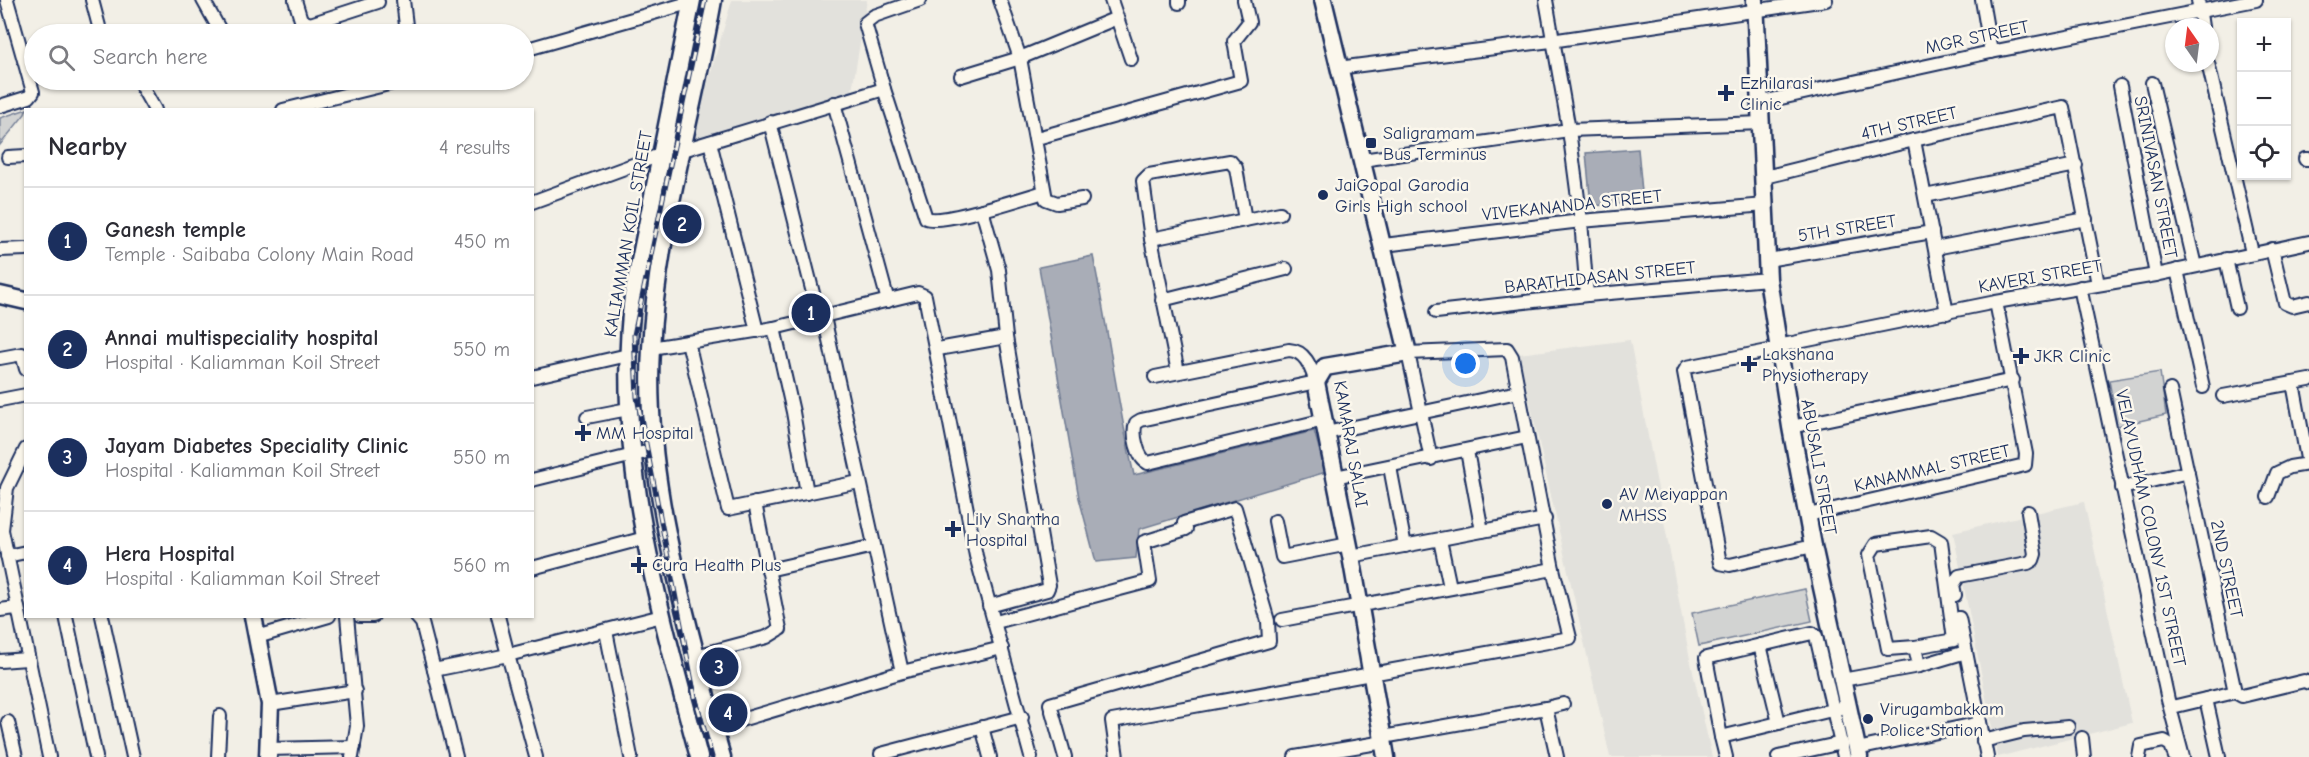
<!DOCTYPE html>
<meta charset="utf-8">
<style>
body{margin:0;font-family:"Comic Neue",sans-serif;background:#f7f7f7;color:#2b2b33}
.controls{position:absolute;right:18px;top:18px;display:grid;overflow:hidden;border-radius:0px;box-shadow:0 2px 4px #0004}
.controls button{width:54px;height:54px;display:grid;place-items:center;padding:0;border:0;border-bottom:2px solid #e1e1e2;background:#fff;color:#2b2b33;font:30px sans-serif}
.compass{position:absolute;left:2165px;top:18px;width:54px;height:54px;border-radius:50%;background:#fff;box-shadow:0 2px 4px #0004;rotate:346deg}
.you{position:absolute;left:1466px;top:364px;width:21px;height:21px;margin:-15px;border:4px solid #fff;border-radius:50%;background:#1a73e8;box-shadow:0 0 0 9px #1a73e833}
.badge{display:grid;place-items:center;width:39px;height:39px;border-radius:50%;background:#1b2f5e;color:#fff;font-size:20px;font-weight:700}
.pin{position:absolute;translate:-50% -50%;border:3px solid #fff;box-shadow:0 2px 6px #0006}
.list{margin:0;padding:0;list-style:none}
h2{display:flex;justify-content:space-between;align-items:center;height:78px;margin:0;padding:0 24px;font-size:26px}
h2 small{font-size:20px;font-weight:400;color:#7c7c81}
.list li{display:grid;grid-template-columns:39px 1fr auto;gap:18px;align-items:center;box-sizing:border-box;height:108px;padding:0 24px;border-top:2px solid #e1e1e2}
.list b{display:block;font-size:22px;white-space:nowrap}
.list p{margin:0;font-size:20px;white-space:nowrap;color:#7c7c81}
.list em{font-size:20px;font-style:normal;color:#7c7c81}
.icon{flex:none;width:33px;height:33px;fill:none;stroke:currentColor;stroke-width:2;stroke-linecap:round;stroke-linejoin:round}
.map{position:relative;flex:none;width:2309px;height:757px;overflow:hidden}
.search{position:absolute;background:#fff;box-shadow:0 2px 4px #0004;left:24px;top:24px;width:510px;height:66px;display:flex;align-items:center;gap:15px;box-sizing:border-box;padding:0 21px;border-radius:33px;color:#7c7c81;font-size:22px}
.panel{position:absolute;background:#fff;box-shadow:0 2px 4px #0004;left:24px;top:108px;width:510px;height:510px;border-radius:0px}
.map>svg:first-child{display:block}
.built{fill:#e2e1dc}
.green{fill:#d2d3d2;stroke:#768198;stroke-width:1.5}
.water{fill:#a9adb7;stroke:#707b93;stroke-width:1.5}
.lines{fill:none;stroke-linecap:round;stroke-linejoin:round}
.street-casing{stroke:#1b2f5e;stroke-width:16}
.secondary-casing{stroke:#1b2f5e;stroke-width:21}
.street{stroke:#fbf7ec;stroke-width:12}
.secondary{stroke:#fbf7ec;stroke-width:16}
.rail-casing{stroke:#1b2f5e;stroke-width:5}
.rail{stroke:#fbf7ec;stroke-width:3;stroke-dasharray:9;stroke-linecap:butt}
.poi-dot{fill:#1b2f5e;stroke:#fbf7ec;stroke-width:2}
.labels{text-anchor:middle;stroke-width:5;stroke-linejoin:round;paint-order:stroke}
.street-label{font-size:18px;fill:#1b2f5e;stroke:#fbf7ec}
.poi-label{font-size:18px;fill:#1b2f5e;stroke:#fbf7ec;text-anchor:start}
</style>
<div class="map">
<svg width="2309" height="757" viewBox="0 0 2309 757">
<rect width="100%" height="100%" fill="#f2efe6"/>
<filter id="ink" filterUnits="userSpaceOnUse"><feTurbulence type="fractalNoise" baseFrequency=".0167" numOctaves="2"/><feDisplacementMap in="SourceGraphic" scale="12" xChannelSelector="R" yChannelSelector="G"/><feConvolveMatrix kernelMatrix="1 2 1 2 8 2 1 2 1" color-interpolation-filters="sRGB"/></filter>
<g filter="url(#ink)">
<g class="built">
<polygon points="732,0 867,0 852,91 691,140"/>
<polygon points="1630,340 1689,654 1712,757 1610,757 1519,354"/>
<polygon points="2084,502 2132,723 1998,757 1953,532"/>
</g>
<g class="green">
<polygon points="30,108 26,110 25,114 0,145 0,118"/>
<polygon points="2160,372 2166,415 2117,426 2109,380"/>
<polygon points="1805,589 1812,621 1699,646 1692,613"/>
</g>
<g class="water">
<polygon points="1638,149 1643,202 1591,206 1586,153"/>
<path d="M 1093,256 C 1108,329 1117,402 1134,475 L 1314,431 L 1326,472 L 1139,529 L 1136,558 L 1096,562 L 1079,498 L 1039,267 Z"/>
</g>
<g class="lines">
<defs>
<g id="street">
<polyline points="92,0 101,34"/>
<polyline points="203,0 222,34"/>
<polyline points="295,0 301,20 310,24 378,2"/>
<polyline points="403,0 407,34"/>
<path d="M 920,0 L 874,16 L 865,23 L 884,89 L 926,218 C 942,225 1023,198 1044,192"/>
<polyline points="1000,0 1020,58 1046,199 1057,203 1082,199"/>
<polyline points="1111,0 1131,59"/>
<polyline points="1179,0 1179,3"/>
<polyline points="1546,0 1569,130 1581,221 1587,295"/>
<polyline points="1982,0 1991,52"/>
<polyline points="2198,0 2202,27"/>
<polyline points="524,50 692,2"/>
<polyline points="2208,63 2252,253"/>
<polyline points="1338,68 1551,41 1826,0"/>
<polyline points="961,76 1020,58 1117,18"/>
<polyline points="138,80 155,110"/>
<polyline points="2152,83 2195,266"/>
<polyline points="2120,86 2156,275"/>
<polyline points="1762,102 1991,52 2256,0"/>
<polyline points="834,103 888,301"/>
<polyline points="0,106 29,97 33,92 7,0"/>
<polyline points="283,110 405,80"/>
<polyline points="770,122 819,317"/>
<polyline points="1037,138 1241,81 1234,41 1249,22 1244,0"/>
<polyline points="1914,140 1947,313"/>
<polyline points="710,142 757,331"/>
<polyline points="683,150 884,89"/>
<polyline points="8,157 26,156"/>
<polyline points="2305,159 2309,159"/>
<polyline points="1362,160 1569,130 1762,123"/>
<polyline points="1765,177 1914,140 2063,107 2098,284"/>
<polyline points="1925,196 2076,165"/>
<polyline points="532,202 660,155"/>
<polyline points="982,210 999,270 1006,337 1049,585 1047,590 989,606"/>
<polyline points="1151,239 1280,213"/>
<polyline points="1384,245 1581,221 1765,205"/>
<polyline points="1935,248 2086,219"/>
<polyline points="2272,249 2285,303 2292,306 2309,302"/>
<polyline points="0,250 26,249"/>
<polyline points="2226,259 2237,308"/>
<polyline points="1768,260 1932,232"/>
<polyline points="2177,270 2203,387"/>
<polyline points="2080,287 2168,700 2183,757"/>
<polyline points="1162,300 1286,269"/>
<polyline points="1436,312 1587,295 1768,279"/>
<polyline points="824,317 902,672"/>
<polyline points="774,328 793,412 807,493"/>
<polyline points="688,342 728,509 859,482"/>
<polyline points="1778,346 1996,302 2156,275 2309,242"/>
<polyline points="651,348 774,328 918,293 925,296 976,556 1031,757"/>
<polyline points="938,349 1006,337"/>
<polyline points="1778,349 1687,367 1684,372 1720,563 1730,565 1813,546"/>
<polyline points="0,358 22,354 26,369"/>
<polyline points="1178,372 1151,239 1143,181 1149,175 1230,161 1236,168 1245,220"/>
<polyline points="532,377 628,355"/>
<path d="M 1155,377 L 1289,350 C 1306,351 1311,368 1316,382 L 1141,420 L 1136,423 C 1132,433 1137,458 1148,463 L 1324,420"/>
<polyline points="2170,390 2235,692 2172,707"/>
<polyline points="2223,396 2309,380"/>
<polyline points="0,400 26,395"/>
<polyline points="587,417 628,409"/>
<polyline points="1791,427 2013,380"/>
<polyline points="1326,433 1518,392"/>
<polyline points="26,449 7,488 2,530 49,757"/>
<polyline points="1467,451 1482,531"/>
<polyline points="1390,467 1405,546"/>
<polyline points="1335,477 1527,437"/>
<polyline points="532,480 654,450"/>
<polyline points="2122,488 2188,472"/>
<polyline points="2268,497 2277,473 2290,467 2308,464 2293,383"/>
<polyline points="1808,515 2025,465 2026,454 1996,302"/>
<polyline points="1275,521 1282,557 1349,544"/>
<polyline points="1440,540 1450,587"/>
<polyline points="7,556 26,552"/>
<polyline points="1351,556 1545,519"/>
<polyline points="532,568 645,538"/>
<polyline points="768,570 874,546"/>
<polyline points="1955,595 1953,585 1959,576 2028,563 2033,560 2035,554 2028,512"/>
<polyline points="0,610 16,608"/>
<polyline points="66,616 96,757"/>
<polyline points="102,616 133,757"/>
<polyline points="347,616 357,726 352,757"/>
<polyline points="360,616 373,616"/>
<polyline points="416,616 422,623 434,670"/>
<polyline points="498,616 508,655 662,616"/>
<polyline points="1959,618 1966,652"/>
<polyline points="1282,620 1553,569"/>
<polyline points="996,622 1150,581 1144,542 1186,529 1184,523 1235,508 1268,621 1269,641 1050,704 1065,757"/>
<polyline points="606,631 631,757"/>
<polyline points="257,637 329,616"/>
<polyline points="1760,645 1779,723"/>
<polyline points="1915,647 1954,640 1941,542 1931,536 1876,544 1869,555 1888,649 1915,647 1919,666"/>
<polyline points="696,656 767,637 780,629 755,503"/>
<polyline points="0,661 27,659"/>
<polyline points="1842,680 1919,666 1966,652 1987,757"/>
<polyline points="2235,692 2242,696 2304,681 2309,683"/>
<polyline points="2206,699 2219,757"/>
<polyline points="270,704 355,691"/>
<polyline points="8,722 16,757"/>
<polyline points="982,727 990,757"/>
<polyline points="714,728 902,672 1002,648"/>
<polyline points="1383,737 1546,708"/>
<polyline points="1721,737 1706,658 1812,633 1816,636 1844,757"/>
<polyline points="2082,738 2084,757"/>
<polyline points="1983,741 2024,731 2068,727"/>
<polyline points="268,749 354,747"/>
<polyline points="1857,749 1980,723"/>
<polyline points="881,754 1022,717"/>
<polyline points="218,757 220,716"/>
<polyline points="456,757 434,670 508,655 536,757"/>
<polyline points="1117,757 1112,721 1570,638 1553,569 1512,357 1507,349 1408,353 1431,459"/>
<polyline points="1295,757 1384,742"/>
<polyline points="1557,757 1546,708 1563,704"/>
<polyline points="1726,757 1721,737 1840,708"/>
<polyline points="1778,757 1842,743"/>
<polyline points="2139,757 2141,746 2164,741 2171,745 2175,757"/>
</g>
<g id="secondary">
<path d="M 692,0 L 633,296 C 613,453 659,607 699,757"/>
<path d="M 713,0 C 693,116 657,230 651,348 C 645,452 670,556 696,656 C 705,690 712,724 722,757"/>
<polyline points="1323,0 1408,353 1325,367 1316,382 1351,556 1386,757"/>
<polyline points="1755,0 1768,279 1791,427 1813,546 1859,757"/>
<polyline points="0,295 26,301"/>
<polyline points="253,616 270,704 268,757"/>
</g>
</defs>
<use href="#street" class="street-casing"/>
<use href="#secondary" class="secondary-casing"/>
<use href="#street" class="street"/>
<use href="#secondary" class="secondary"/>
<defs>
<polyline id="rail" points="705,0 634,335 637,397 695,697 712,757"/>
</defs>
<use href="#rail" class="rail-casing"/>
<use href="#rail" class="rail"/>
</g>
</g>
<g class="poi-dot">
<path d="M1723 84h6v6h6v6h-6v6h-6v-6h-6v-6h6z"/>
<rect x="1365" y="137" width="12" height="12" rx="3"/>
<circle cx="1323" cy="195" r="6"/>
<path d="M2018 347h6v6h6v6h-6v6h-6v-6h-6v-6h6z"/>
<path d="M1746 355h6v6h6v6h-6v6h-6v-6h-6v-6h6z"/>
<path d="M580 424h6v6h6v6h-6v6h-6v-6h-6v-6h6z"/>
<circle cx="1607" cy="504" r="6"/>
<path d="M950 520h6v6h6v6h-6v6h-6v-6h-6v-6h6z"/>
<path d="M636 556h6v6h6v6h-6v6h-6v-6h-6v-6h6z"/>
<circle cx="1868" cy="719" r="6"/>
</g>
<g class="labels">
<g class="street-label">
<text transform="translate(1977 37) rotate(-12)" y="6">MGR STREET</text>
<text transform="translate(1909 123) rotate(-13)" y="6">4TH STREET</text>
<text transform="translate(2156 177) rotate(79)" y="6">SRINIVASAN STREET</text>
<text transform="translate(1572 205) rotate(-6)" y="6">VIVEKANANDA STREET</text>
<text transform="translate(1847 228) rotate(-9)" y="6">5TH STREET</text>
<text transform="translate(628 234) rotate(-80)" y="6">KALIAMMAN KOIL STREET</text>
<text transform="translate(2040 276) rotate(-10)" y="6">KAVERI STREET</text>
<text transform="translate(1600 277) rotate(-6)" y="6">BARATHIDASAN STREET</text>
<text transform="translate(1351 444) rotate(80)" y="6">KAMARAJ SALAI</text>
<text transform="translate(1819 467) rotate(80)" y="6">ABUSALI STREET</text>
<text transform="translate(1932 468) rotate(-13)" y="6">KANAMMAL STREET</text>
<text transform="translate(2151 528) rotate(78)" y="6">VELAYUDHAM COLONY 1ST STREET</text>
<text transform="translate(2227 569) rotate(78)" y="6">2ND STREET</text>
</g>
<g class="poi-label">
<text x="1740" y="89">Ezhilarasi<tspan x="1740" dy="21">Clinic</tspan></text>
<text x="1383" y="139">Saligramam<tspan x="1383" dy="21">Bus Terminus</tspan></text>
<text x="1335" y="191">JaiGopal Garodia<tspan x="1335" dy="21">Girls High school</tspan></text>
<text x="1762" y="360">Lakshana<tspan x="1762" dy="21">Physiotherapy</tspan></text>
<text x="2034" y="362">JKR Clinic</text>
<text x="596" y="439">MM Hospital</text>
<text x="1619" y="500">AV Meiyappan<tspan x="1619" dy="21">MHSS</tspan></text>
<text x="966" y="525">Lily Shantha<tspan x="966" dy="21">Hospital</tspan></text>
<text x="652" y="571">Cura Health Plus</text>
<text x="1880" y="715">Virugambakkam<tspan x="1880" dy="21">Police Station</tspan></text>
</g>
</g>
</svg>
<div class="controls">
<button>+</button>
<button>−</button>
<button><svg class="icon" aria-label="locate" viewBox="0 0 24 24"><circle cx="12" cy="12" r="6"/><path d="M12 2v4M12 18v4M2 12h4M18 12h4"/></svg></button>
</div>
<svg class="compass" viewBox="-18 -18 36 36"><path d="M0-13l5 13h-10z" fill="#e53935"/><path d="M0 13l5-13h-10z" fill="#7c7c81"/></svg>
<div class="you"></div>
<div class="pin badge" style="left:811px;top:313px">1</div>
<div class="pin badge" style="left:682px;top:224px">2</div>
<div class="pin badge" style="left:719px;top:667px">3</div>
<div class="pin badge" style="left:728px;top:713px">4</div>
<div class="search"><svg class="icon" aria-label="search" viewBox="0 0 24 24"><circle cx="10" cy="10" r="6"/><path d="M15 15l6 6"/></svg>Search here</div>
<section class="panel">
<h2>Nearby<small>4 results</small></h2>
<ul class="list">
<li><span class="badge">1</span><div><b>Ganesh temple</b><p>Temple · Saibaba Colony Main Road</p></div><em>450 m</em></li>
<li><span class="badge">2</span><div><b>Annai multispeciality hospital</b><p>Hospital · Kaliamman Koil Street</p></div><em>550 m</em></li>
<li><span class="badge">3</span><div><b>Jayam Diabetes Speciality Clinic</b><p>Hospital · Kaliamman Koil Street</p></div><em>550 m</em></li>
<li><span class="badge">4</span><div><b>Hera Hospital</b><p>Hospital · Kaliamman Koil Street</p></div><em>560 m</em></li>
</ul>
</section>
</div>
